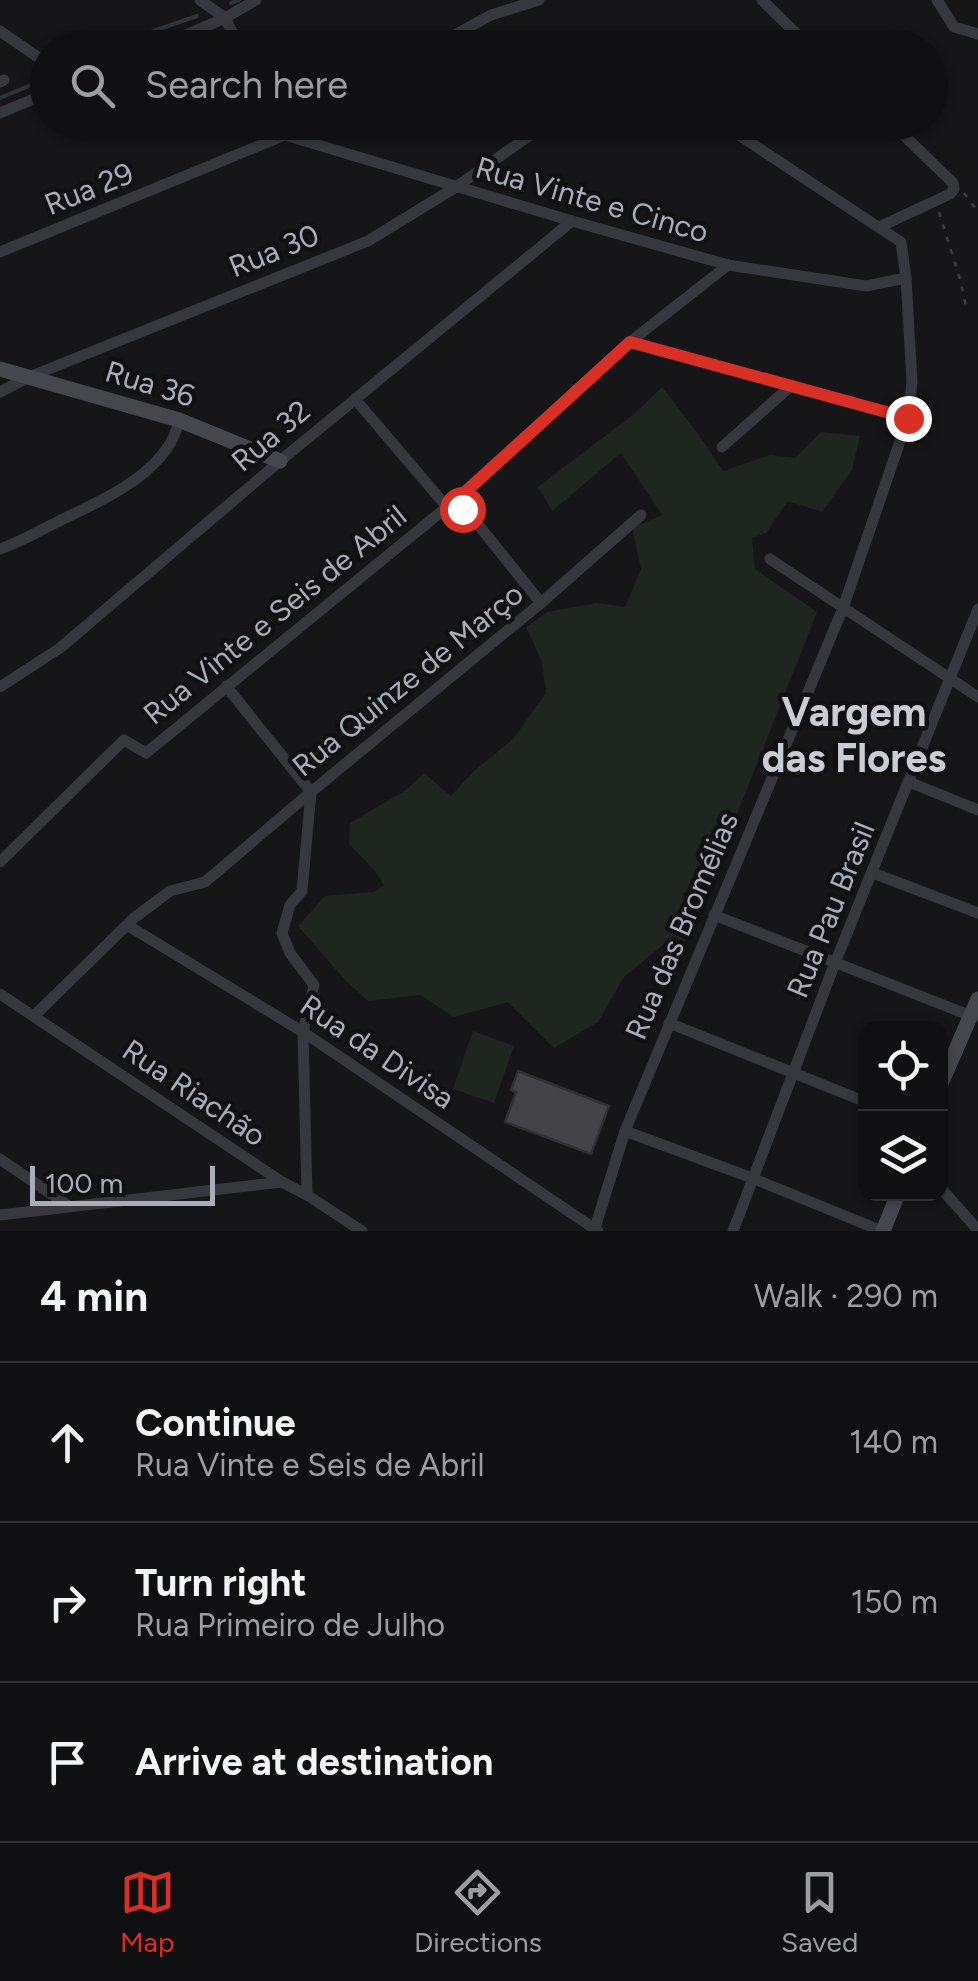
<!DOCTYPE html>
<meta charset="utf-8">
<style>
body{margin:0;font-family:Figtree,sans-serif;background:#19191b;color:#f1f3f6}
.controls{position:absolute;right:30px;bottom:30px;display:grid;overflow:hidden;border-radius:20px;box-shadow:0 2px 8px #0004}
.controls button{width:90px;height:90px;display:grid;place-items:center;padding:0;border:0;border-bottom:2px solid #303032;background:#101012;color:#f1f3f6;font:50px sans-serif}
.scale{position:absolute;left:30px;bottom:25px;width:185px;box-sizing:border-box;padding-left:10px;border:5px solid #a9adb7;border-top:0;font-size:28px;line-height:35px;white-space:nowrap;color:#a9adb7;-webkit-text-stroke:8px #111113;paint-order:stroke}
.stop{position:absolute;width:30px;height:30px;margin:-22px;border:8px solid #d93025;border-radius:50%;background:#fff}
.stop.end{background:#d93025;border-color:#fff;box-shadow:0 2px 10px #0008}
.list{margin:0;padding:0;list-style:none}
h2{display:flex;justify-content:space-between;align-items:center;height:130px;margin:0;padding:0 40px;font-size:42px}
h2 small{font-size:32px;font-weight:400;color:#9c9d9f}
.list li{display:grid;grid-template-columns:65px 1fr auto;gap:30px;align-items:center;box-sizing:border-box;height:160px;padding:0 40px;border-top:2px solid #303032}
.list b{display:block;font-size:38px;white-space:nowrap}
.list p{margin:0;font-size:32px;white-space:nowrap;color:#9c9d9f}
.list em{font-size:32px;font-style:normal;color:#9c9d9f}
.icon{flex:none;width:55px;height:55px;fill:none;stroke:currentColor;stroke-width:2;stroke-linecap:round;stroke-linejoin:round}
.map{position:relative;flex:none;width:978px;height:1231px;overflow:hidden}
.search{position:absolute;background:#101012;box-shadow:0 2px 8px #0004;left:30px;right:30px;top:30px;height:110px;display:flex;align-items:center;gap:25px;box-sizing:border-box;padding:0 35px;border-radius:55px;color:#9c9d9f;font-size:38px}
.sheet{height:610px;background:#101012}
nav{display:flex;justify-content:space-around;align-items:center;box-sizing:border-box;height:140px;border-top:2px solid #303032;background:#101012;font-size:28px;color:#9c9d9f}
nav a{display:grid;justify-items:center;gap:5px}
nav .on{color:#d93025}
.map>svg:first-child{display:block}
.green{fill:#1e261f}
.lines{fill:none;stroke-linecap:round;stroke-linejoin:round}
.stream{stroke:#2d353b;stroke-width:4}
.building{fill:#434348;stroke:#303034;stroke-width:2.5}
.path{stroke:#3d3f44;stroke-width:2.5;stroke-dasharray:5 8;stroke-linecap:butt}
.street{stroke:#37383d;stroke-width:11}
.secondary{stroke:#46474d;stroke-width:15}
.route{stroke:#d93025;stroke-width:12}
.labels{text-anchor:middle;stroke-width:9;stroke-linejoin:round;paint-order:stroke}
.street-label{font-size:30px;fill:#a9adb7;stroke:#111113}
.district-label{font-size:40px;font-weight:bold;fill:#caccd4;stroke:#111113}
</style>
<div class="map">
<svg width="978" height="1231" viewBox="0 0 978 1231">
<rect width="100%" height="100%" fill="#161618"/>
<g class="green">
<polygon points="662,387 699,435 723,471 770,455 795,458 821,432 860,436 852,470 822,512 788,501 766,533 752,538 755,569 817,612 717,865 682,894 698,907 683,946 669,940 624,977 598,1022 554,1048 508,1002 454,1017 420,995 368,1001 345,980 298,926 325,896 374,892 384,885 375,871 349,844 350,823 406,790 424,773 451,796 473,772 513,739 546,693 542,662 526,627 547,612 597,603 625,607 641,569 632,528 662,515 621,453 552,511 538,487 634,414"/>
<polygon points="473,1031 514,1046 494,1103 453,1089"/>
</g>
<g class="lines">
<g class="stream">
<polyline points="231,3 239,0"/>
<polyline points="117,48 153,31 197,16"/>
<polyline points="0,98 48,78"/>
</g>
</g>
<polygon class="building" points="518,1071 609,1106 591,1154 505,1122 516,1092 511,1090"/>
<g class="lines">
<g class="path">
<polyline points="964,193 978,212"/>
<polyline points="939,212 960,279 967,311"/>
</g>
<g class="street">
<polyline points="200,0 225,18 240,48"/>
<polyline points="762,0 811,48"/>
<polyline points="937,0 954,27 978,34"/>
<polyline points="0,31 45,62"/>
<polyline points="156,48 225,18 256,0"/>
<polyline points="431,48 491,15 539,0"/>
<polyline points="0,82 4,80"/>
<polyline points="0,113 48,93"/>
<polyline points="278,122 285,135 572,221 728,265 866,286 906,278"/>
<polyline points="879,227 950,194 954,189 953,183 890,122"/>
<polyline points="0,252 285,135 306,122"/>
<polyline points="630,342 908,418"/>
<polyline points="0,392 29,377 368,241 456,187 549,122"/>
<polyline points="355,399 447,507 463,509 472,517 541,603"/>
<polyline points="722,447 792,385"/>
<path d="M 0,549 C 20,542 38,532 57,522 C 100,501 169,473 179,420"/>
<polyline points="770,559 978,697"/>
<polyline points="226,686 311,792 302,891 290,905 282,933 290,953 314,985 303,1032 307,1195"/>
<polyline points="0,687 60,648 280,461 572,221"/>
<polyline points="909,782 978,810"/>
<polyline points="0,862 124,740 146,753 447,507 630,342 728,265"/>
<polyline points="873,873 978,913"/>
<polyline points="714,915 974,1017"/>
<polyline points="127,925 303,1032 598,1231"/>
<polyline points="0,994 282,1182 307,1195 362,1231"/>
<polyline points="34,1016 134,918 170,891 205,882 311,792 541,603 641,515"/>
<polyline points="669,1023 866,1102"/>
<polyline points="625,1131 752,1178 882,1231"/>
<polyline points="0,1159 69,1206"/>
<polyline points="940,1187 978,1230"/>
<polyline points="0,1215 282,1182"/>
<polyline points="595,1228 625,1131 843,608 908,418 912,382 906,278 901,242 719,122"/>
<polyline points="733,1231 835,963 978,609"/>
</g>
<g class="secondary">
<polyline points="0,369 179,420 280,461"/>
<polyline points="940,1086 978,999"/>
<polyline points="883,1231 898,1194"/>
</g>
</g>
<g class="lines">
<polyline class="route" points="462,509 448,508 630,342 908,418"/>
</g>
<g class="labels">
<g class="street-label">
<text transform="translate(89 189) rotate(-22)" y="10">Rua 29</text>
<text transform="translate(592 200) rotate(16)" y="10">Rua Vinte e Cinco</text>
<text transform="translate(274 251) rotate(-22)" y="10">Rua 30</text>
<text transform="translate(150 384) rotate(17)" y="10">Rua 36</text>
<text transform="translate(271 436) rotate(-40)" y="10">Rua 32</text>
<text transform="translate(275 615) rotate(-39)" y="10">Rua Vinte e Seis de Abril</text>
<text transform="translate(408 680) rotate(-39)" y="10">Rua Quinze de Março</text>
<text transform="translate(831 910) rotate(-68)" y="10">Rua Pau Brasil</text>
<text transform="translate(682 926) rotate(-67)" y="10">Rua das Bromélias</text>
<text transform="translate(377 1052) rotate(34)" y="10">Rua da Divisa</text>
<text transform="translate(194 1093) rotate(34)" y="10">Rua Riachão</text>
</g>
<g class="district-label">
<text x="854" y="726">Vargem<tspan x="854" dy="46">das Flores</tspan></text>
</g>
</g>
</svg>
<div class="controls">
<button><svg class="icon" aria-label="locate" viewBox="0 0 24 24"><circle cx="12" cy="12" r="6"/><path d="M12 2v4M12 18v4M2 12h4M18 12h4"/></svg></button>
<button><svg class="icon" aria-label="layers" viewBox="0 0 24 24"><path d="M12 4l9 5-9 5-9-5zM3 14l9 5 9-5"/></svg></button>
</div>
<div class="scale">100 m</div>
<div class="stop" style="left:462px;top:509px"></div>
<div class="stop end" style="left:908px;top:418px"></div>
<div class="search"><svg class="icon" aria-label="search" viewBox="0 0 24 24"><circle cx="10" cy="10" r="6"/><path d="M15 15l6 6"/></svg>Search here</div>
</div>
<section class="sheet">
<h2>4 min<small>Walk · 290 m</small></h2>
<ul class="list">
<li><svg class="icon" aria-label="ahead" viewBox="0 0 24 24"><path d="M12 20V5M6 11l6-6 6 6"/></svg><div><b>Continue</b><p>Rua Vinte e Seis de Abril</p></div><em>140 m</em></li>
<li><svg class="icon" aria-label="right" viewBox="0 0 24 24"><path d="M7 20v-9h11M14 6l5 5-5 5"/></svg><div><b>Turn right</b><p>Rua Primeiro de Julho</p></div><em>150 m</em></li>
<li><svg class="icon" aria-label="arrive" viewBox="0 0 24 24"><path d="M6 21V4h12l-3 4 3 4H6"/></svg><div><b>Arrive at destination</b></div></li>
</ul>
</section>
<nav>
<a class="on"><svg class="icon" aria-label="map" viewBox="0 0 24 24"><path d="M3 6l6-2 6 2 6-2v14l-6 2-6-2-6 2zM9 4v14M15 6v14"/></svg>Map</a>
<a><svg class="icon" aria-label="directions" viewBox="0 0 24 24"><path d="M12 3l9 9-9 9-9-9zM9 14v-3h6M13 9l2 2-2 2"/></svg>Directions</a>
<a><svg class="icon" aria-label="saved" viewBox="0 0 24 24"><path d="M7 4h10v16l-5-4-5 4z"/></svg>Saved</a>
</nav>
